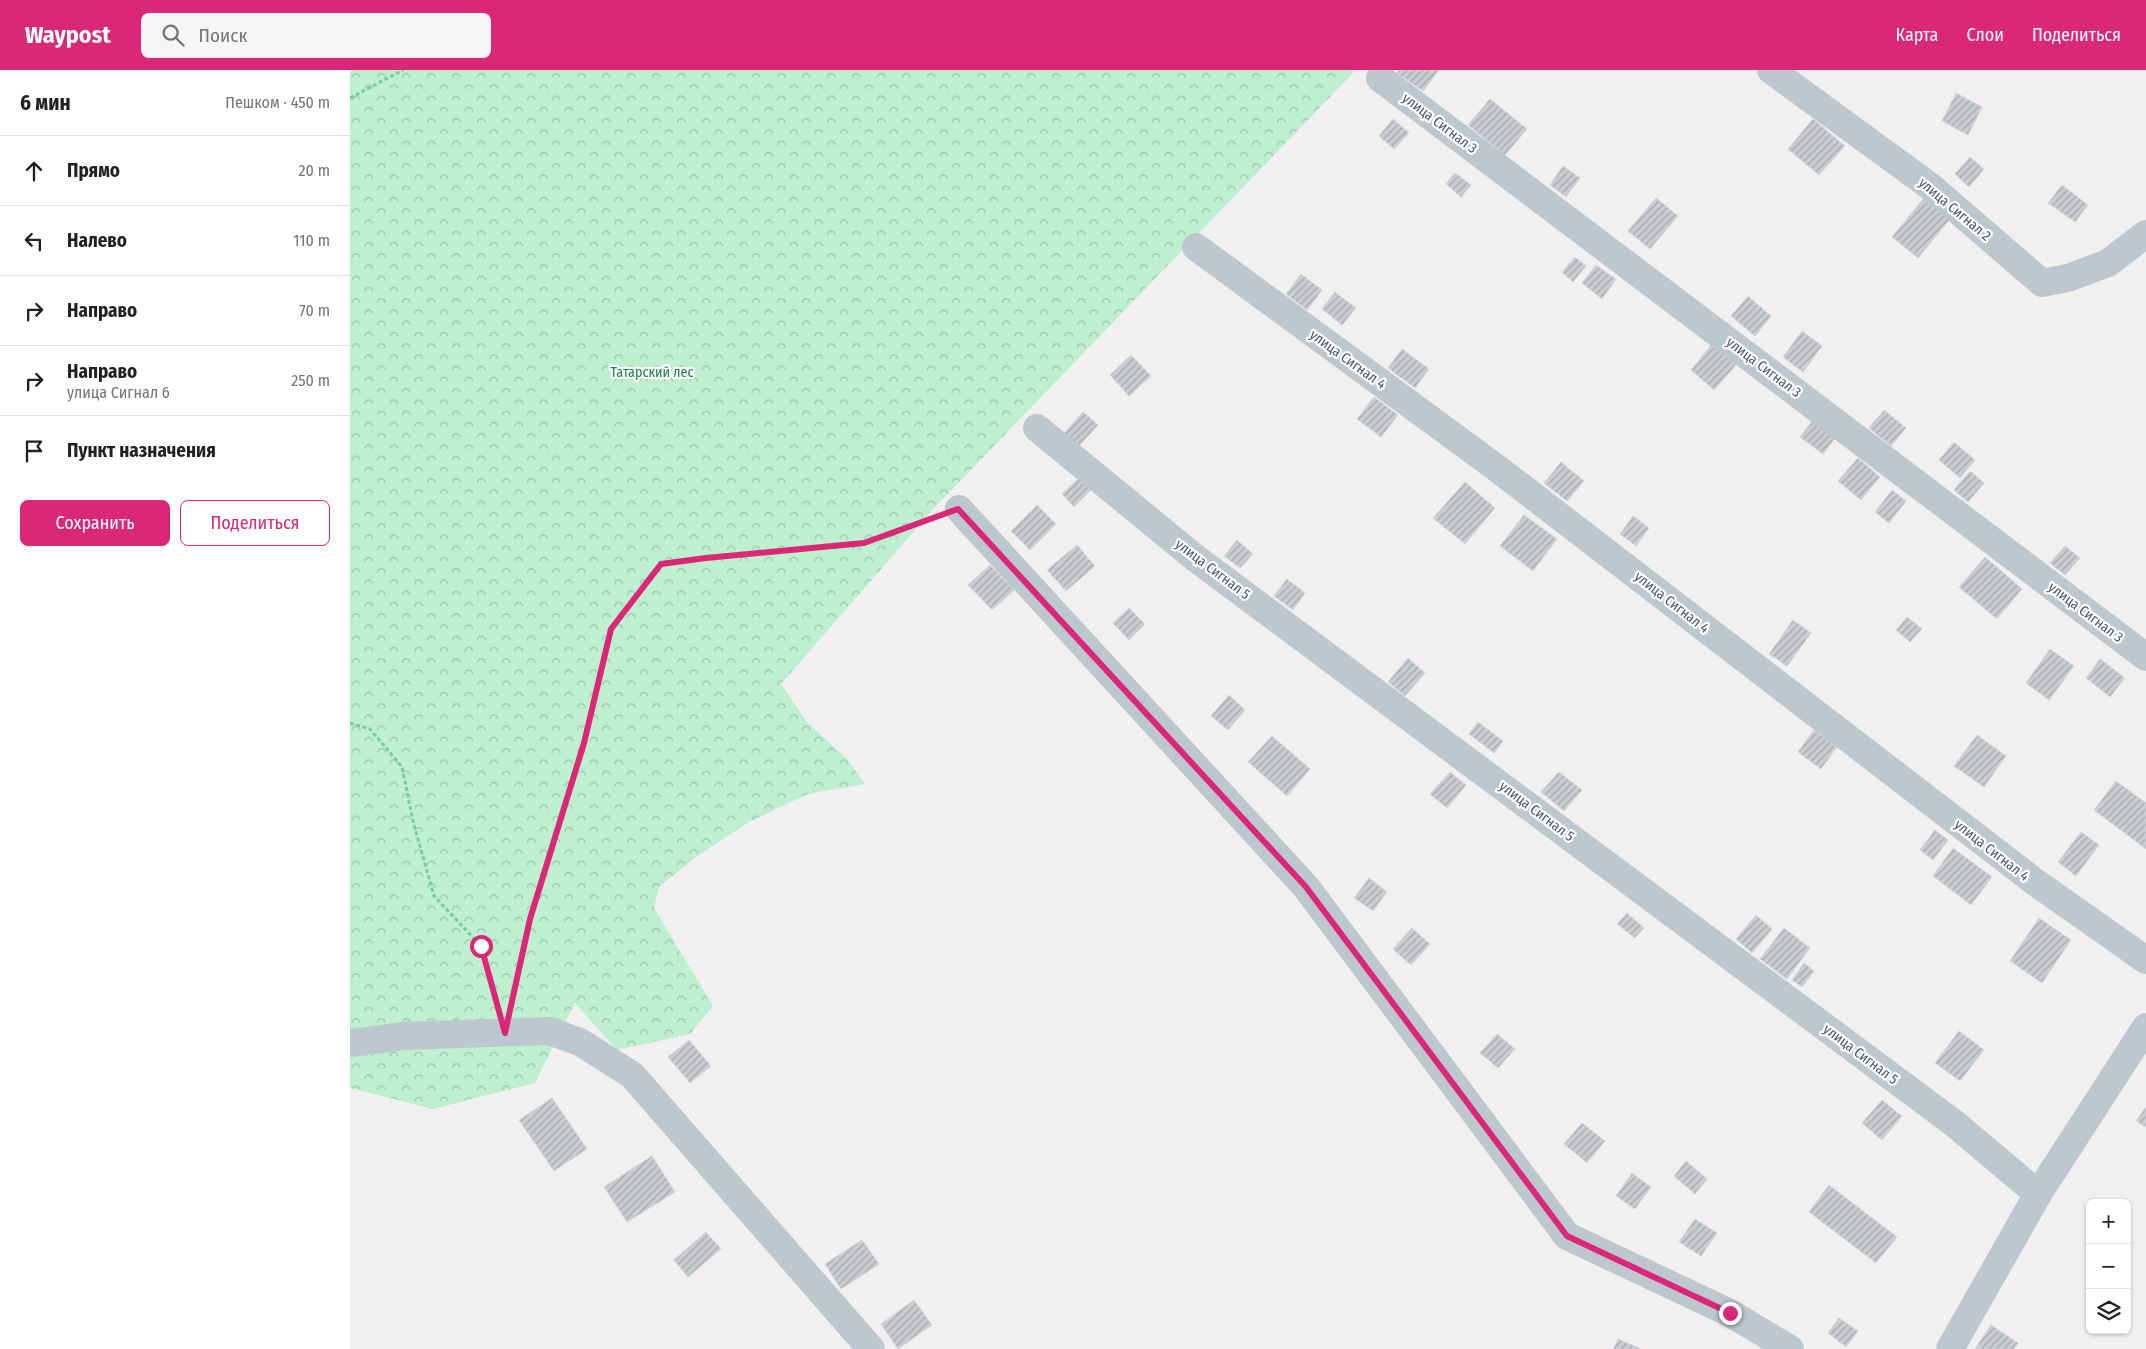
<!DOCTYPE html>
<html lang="ru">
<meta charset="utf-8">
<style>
body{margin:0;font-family:"Fira Sans Condensed",sans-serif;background:#f6f6f6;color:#202124}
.controls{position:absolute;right:15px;bottom:15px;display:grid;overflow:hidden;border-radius:8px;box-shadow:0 1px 4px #0004}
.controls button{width:45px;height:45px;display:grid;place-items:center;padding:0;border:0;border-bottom:1px solid #e0e0e0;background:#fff;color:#202124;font:25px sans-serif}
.stop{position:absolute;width:15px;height:15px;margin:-11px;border:4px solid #db2777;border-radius:50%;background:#fff}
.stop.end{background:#db2777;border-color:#fff;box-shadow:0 1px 5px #0008}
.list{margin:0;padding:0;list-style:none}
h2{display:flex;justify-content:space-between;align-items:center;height:65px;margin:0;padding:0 20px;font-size:21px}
h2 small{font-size:16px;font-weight:400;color:#757577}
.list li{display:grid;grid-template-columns:32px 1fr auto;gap:15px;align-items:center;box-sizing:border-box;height:70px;padding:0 20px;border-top:1px solid #e0e0e0}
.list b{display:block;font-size:19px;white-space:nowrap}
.list p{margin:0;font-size:16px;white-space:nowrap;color:#757577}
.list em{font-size:16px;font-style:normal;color:#757577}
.actions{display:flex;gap:10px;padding:15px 20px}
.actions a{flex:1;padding:11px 0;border:1px solid #db2777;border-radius:8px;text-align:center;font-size:18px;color:#db2777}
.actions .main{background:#db2777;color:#fff}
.icon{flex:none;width:28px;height:28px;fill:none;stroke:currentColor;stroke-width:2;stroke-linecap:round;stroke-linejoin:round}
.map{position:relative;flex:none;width:1796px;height:1279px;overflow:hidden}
header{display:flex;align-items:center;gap:30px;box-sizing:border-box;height:70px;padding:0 25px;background:#db2777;color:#fff}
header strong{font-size:24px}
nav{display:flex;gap:28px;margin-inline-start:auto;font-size:18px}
.search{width:350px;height:45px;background:#f6f6f6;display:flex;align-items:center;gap:12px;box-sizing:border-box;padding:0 18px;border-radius:8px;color:#757577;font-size:19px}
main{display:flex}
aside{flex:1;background:#fff}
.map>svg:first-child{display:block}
.forest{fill:url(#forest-crowns)}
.building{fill:url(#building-hatch);stroke:#d3d6db}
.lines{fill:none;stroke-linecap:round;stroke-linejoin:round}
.path{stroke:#76cd9f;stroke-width:3;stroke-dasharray:4 2.5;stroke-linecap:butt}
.minor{stroke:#bdc7ce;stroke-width:28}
.route{stroke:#db2777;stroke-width:6}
.labels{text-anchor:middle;stroke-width:4.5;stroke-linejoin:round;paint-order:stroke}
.street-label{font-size:14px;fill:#47545d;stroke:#fff}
.park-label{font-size:14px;fill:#177f48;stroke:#fff}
</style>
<header>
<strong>Waypost</strong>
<div class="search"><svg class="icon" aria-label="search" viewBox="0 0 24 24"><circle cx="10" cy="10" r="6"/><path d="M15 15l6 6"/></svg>Поиск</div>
<nav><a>Карта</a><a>Слои</a><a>Поделиться</a></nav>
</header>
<main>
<aside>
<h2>6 мин<small>Пешком · 450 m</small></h2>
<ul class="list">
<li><svg class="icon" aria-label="ahead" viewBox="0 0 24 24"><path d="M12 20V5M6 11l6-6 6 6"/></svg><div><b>Прямо</b></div><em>20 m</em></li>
<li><svg class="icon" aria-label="left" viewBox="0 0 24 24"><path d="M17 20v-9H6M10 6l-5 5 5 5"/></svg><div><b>Налево</b></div><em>110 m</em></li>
<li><svg class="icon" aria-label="right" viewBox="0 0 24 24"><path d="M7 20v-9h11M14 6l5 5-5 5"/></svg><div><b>Направо</b></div><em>70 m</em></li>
<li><svg class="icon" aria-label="right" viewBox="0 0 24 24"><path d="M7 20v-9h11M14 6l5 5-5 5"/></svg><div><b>Направо</b><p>улица Сигнал 6</p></div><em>250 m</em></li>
<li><svg class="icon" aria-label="arrive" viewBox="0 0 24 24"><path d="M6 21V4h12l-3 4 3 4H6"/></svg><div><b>Пункт назначения</b></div></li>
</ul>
<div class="actions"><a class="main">Сохранить</a><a>Поделиться</a></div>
</aside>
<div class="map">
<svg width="1796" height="1279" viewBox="0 0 1796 1279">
<defs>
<pattern id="forest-crowns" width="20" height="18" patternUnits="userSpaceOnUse" patternTransform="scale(1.25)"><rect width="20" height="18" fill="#beefcf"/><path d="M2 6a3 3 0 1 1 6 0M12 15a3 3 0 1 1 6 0" fill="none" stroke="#9cc4ab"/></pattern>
<pattern id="building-hatch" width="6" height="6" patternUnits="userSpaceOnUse" patternTransform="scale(1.25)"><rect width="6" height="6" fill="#c9cdd2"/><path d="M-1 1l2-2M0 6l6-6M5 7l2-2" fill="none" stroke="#a5a9ae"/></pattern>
</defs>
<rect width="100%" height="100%" fill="#f2eff0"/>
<polygon class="forest" points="0,0 1006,0 586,436 431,614 457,652 497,689 515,714 458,724 399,752 343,789 309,817 304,838 363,936 340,964 267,980 225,933 185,1013 83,1039 0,1018"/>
<g class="building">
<polygon points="1049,0 1089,0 1073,21 1047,3"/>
<polygon points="1606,23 1632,37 1618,65 1592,51"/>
<polygon points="1140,29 1177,59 1155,85 1118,55"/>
<polygon points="1043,49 1059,63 1044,79 1029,66"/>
<polygon points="1463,49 1495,76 1469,105 1438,79"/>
<polygon points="1620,87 1634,99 1619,117 1605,104"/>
<polygon points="1213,96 1230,108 1216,127 1200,115"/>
<polygon points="1105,103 1121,115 1111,127 1096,114"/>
<polygon points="1712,115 1738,135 1725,152 1698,133"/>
<polygon points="1306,128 1328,146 1300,179 1278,161"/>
<polygon points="1574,128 1600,149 1568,188 1542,167"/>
<polygon points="1225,187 1236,196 1223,212 1212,202"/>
<polygon points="1246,195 1266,209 1252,229 1232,213"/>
<polygon points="951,204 972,220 957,240 936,224"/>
<polygon points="985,222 1006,238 992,255 972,239"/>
<polygon points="1398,226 1421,246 1405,266 1381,246"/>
<polygon points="1452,261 1472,276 1453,302 1433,287"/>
<polygon points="1362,274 1386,295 1364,320 1341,300"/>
<polygon points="1052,279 1079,299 1065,318 1038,298"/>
<polygon points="781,285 801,306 779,326 760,305"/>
<polygon points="1024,327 1048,345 1031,367 1007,349"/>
<polygon points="1534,340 1556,358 1541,376 1519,358"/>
<polygon points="733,342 748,355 729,376 714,363"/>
<polygon points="1466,346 1489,363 1473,384 1450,367"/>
<polygon points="1604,372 1625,390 1610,408 1589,390"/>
<polygon points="1508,388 1530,407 1511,430 1488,411"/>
<polygon points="1211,392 1234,411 1217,431 1194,413"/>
<polygon points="1620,401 1634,413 1618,432 1604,420"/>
<polygon points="731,406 743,418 724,437 712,424"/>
<polygon points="1115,412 1145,438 1115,474 1083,448"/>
<polygon points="1542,420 1556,431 1539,453 1525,442"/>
<polygon points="687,435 706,454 680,480 661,461"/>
<polygon points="1174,445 1207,469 1183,501 1150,476"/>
<polygon points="1283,446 1299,458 1286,476 1270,464"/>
<polygon points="887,470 903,484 890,498 874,486"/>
<polygon points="727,475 745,496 716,521 697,500"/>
<polygon points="1715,476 1730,488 1715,505 1700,493"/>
<polygon points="1635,487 1672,519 1647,549 1609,517"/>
<polygon points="640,495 664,520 642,540 618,515"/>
<polygon points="937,509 955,523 943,540 924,526"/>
<polygon points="779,538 795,554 779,570 763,553"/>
<polygon points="1557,547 1572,559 1560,572 1546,560"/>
<polygon points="1443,550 1461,563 1437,596 1419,584"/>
<polygon points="1700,579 1724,596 1699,630 1676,613"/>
<polygon points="1058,588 1075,603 1055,626 1038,612"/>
<polygon points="1750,589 1775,608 1760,627 1736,608"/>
<polygon points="879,625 895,640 878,660 861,646"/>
<polygon points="1128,652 1153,671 1144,683 1119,664"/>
<polygon points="1464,660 1487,677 1471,699 1448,682"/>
<polygon points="1627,665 1656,686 1634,717 1604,696"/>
<polygon points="922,666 960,699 937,726 898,692"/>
<polygon points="1100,702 1116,715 1097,738 1080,724"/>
<polygon points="1209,702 1232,720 1214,741 1191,722"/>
<polygon points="1766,711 1796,733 1796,779 1744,740"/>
<polygon points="1585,760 1598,770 1583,790 1570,780"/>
<polygon points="1731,762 1749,775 1726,806 1708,792"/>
<polygon points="1603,778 1642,807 1621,835 1583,806"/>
<polygon points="1019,808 1037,822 1023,841 1004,828"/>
<polygon points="1277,843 1294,858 1285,868 1267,854"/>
<polygon points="1406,845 1422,859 1402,883 1386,869"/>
<polygon points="1689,848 1721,870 1692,913 1660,891"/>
<polygon points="1062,858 1080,874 1061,895 1043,879"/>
<polygon points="1434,858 1460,878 1437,909 1410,889"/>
<polygon points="1454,893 1464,901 1452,917 1442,910"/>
<polygon points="1609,961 1634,980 1610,1011 1585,993"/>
<polygon points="1147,964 1165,979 1148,998 1130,983"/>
<polygon points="339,970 361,996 340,1013 318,987"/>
<polygon points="202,1028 237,1079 204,1101 169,1050"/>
<polygon points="1532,1030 1552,1046 1532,1070 1512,1053"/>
<polygon points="1796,1037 1796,1057 1786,1051"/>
<polygon points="1232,1053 1255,1071 1237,1093 1214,1074"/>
<polygon points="302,1086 325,1122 277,1152 254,1117"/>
<polygon points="1336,1091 1357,1109 1345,1124 1324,1106"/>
<polygon points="1282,1103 1301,1117 1285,1139 1266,1126"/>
<polygon points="1479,1115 1547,1167 1526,1193 1459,1142"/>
<polygon points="1345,1149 1367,1163 1351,1186 1329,1172"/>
<polygon points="356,1162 371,1179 338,1207 324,1190"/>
<polygon points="512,1170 529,1194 491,1219 475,1194"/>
<polygon points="564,1230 582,1255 548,1279 531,1254"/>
<polygon points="1489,1248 1508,1261 1496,1277 1478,1263"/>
<polygon points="1641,1255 1668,1273 1664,1279 1625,1279"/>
<polygon points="1268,1269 1291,1279 1263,1279"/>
</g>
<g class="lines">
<g class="path">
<polyline points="0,28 53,0"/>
<polyline points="0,653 20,659 52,697 63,751 84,826 131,876 147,934"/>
<polyline points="162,933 180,849 234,673 261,559 311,494 356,488 513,473 582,448"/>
</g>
<g class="minor">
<polyline points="1421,0 1581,117 1692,213 1718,208 1758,193 1796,164"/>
<polyline points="1030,8 1796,587"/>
<polyline points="846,177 1148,399 1685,812 1796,890"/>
<polyline points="687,358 844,487 1605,1054 1688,1124"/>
<polyline points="609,439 956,817 1217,1166 1380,1243 1440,1279"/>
<polyline points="0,973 54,966 199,961 230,972 282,1005 521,1279"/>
<polyline points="1600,1279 1688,1124 1796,957"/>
</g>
</g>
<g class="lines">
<polyline class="route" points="131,876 155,963 180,849 234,673 261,559 311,494 356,488 514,473 608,439 956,817 1217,1166 1380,1243"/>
</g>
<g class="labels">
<g class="street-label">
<text transform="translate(1090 53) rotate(37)" y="5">улица Сигнал 3</text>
<text transform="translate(1605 139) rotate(40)" y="5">улица Сигнал 2</text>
<text transform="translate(998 289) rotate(36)" y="5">улица Сигнал 4</text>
<text transform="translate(1414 297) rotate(37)" y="5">улица Сигнал 3</text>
<text transform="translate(863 499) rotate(37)" y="5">улица Сигнал 5</text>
<text transform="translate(1322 532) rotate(38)" y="5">улица Сигнал 4</text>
<text transform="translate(1736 542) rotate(37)" y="5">улица Сигнал 3</text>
<text transform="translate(1187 741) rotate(37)" y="5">улица Сигнал 5</text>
<text transform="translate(1642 780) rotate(38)" y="5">улица Сигнал 4</text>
<text transform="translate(1511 984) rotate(37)" y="5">улица Сигнал 5</text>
</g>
<g class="park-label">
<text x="302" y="307">Татарский лес</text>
</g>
</g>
</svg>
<div class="controls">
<button>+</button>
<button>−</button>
<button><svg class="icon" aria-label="layers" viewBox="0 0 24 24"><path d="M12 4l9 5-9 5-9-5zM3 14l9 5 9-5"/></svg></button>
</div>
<div class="stop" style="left:131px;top:876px"></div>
<div class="stop end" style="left:1380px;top:1243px"></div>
</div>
</main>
